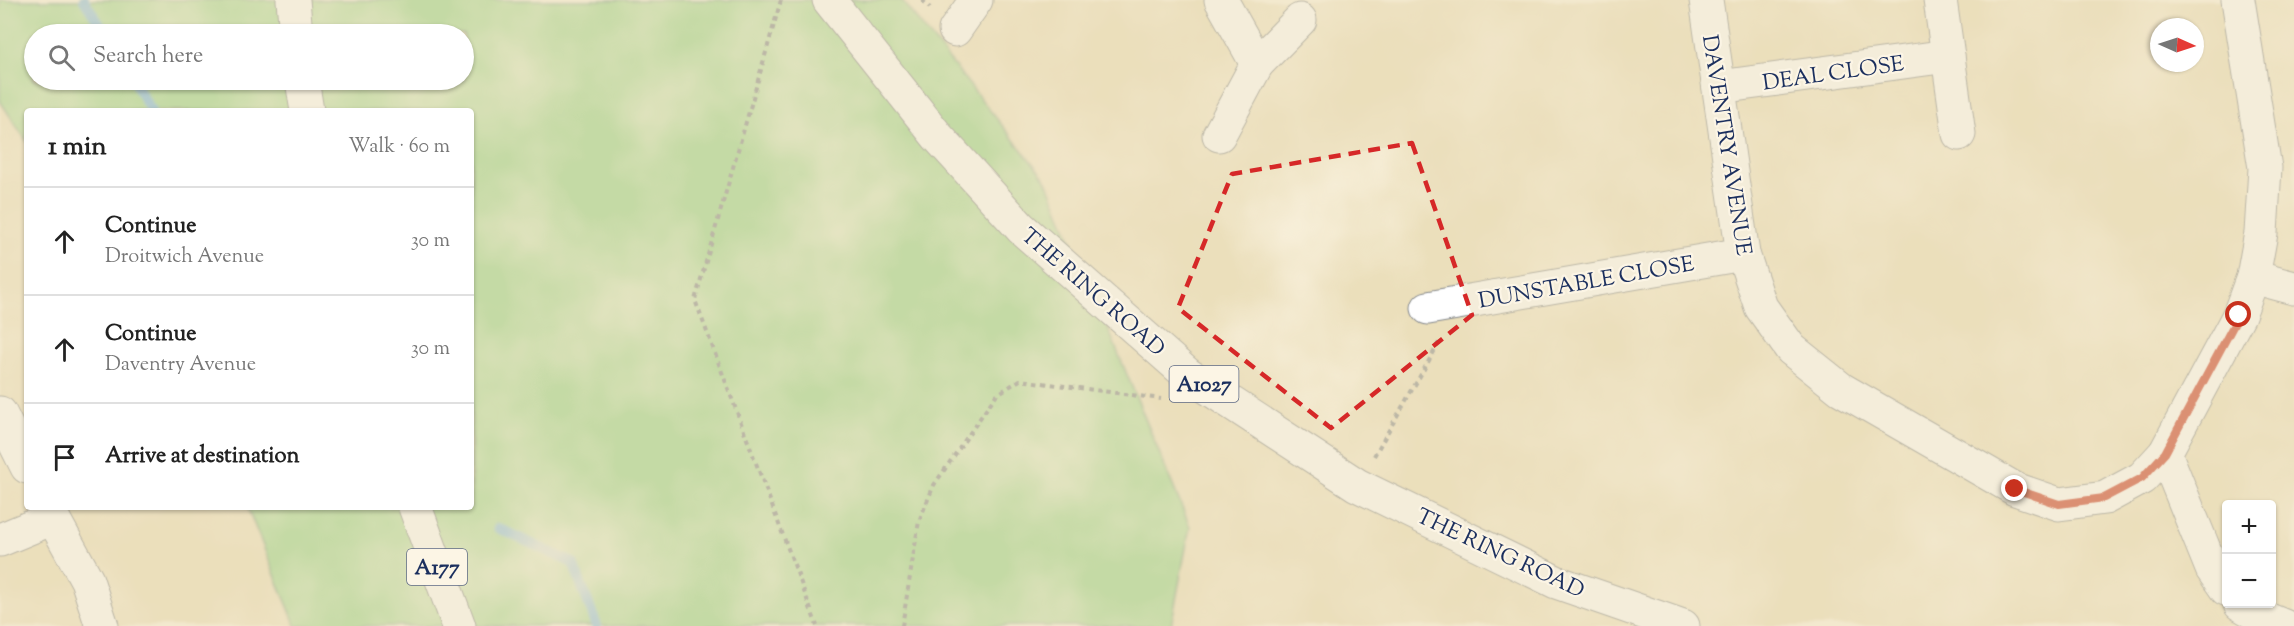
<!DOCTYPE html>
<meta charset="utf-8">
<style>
body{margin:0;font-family:"Sorts Mill Goudy",serif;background:#f6f6f6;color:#222}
.controls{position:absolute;right:18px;bottom:18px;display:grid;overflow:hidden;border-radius:6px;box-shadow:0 2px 4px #0004}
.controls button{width:54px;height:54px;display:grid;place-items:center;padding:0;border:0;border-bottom:2px solid #e0e0e0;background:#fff;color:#222;font:30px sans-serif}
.compass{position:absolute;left:2150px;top:18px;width:54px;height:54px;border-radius:50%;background:#fff;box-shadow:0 2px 4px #0004;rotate:93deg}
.stop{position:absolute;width:18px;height:18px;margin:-14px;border:4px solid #c8321e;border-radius:50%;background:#fff}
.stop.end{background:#c8321e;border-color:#fff;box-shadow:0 2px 6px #0008}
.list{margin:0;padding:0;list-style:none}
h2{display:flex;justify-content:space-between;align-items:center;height:78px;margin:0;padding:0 24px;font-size:26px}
h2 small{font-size:20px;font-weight:400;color:#767676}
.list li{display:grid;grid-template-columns:39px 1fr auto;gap:18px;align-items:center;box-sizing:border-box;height:108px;padding:0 24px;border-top:2px solid #e0e0e0}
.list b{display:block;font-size:22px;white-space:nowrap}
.list p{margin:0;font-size:20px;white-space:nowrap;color:#767676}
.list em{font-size:20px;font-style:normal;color:#767676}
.icon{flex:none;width:33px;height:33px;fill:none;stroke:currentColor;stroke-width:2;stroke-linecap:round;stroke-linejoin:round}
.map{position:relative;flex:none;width:2294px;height:626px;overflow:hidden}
.search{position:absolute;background:#fff;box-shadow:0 2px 4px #0004;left:24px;top:24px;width:450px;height:66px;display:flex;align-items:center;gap:15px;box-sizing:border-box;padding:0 21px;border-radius:33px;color:#767676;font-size:22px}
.panel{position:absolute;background:#fff;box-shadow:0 2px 4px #0004;left:24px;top:108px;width:450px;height:402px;border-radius:6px}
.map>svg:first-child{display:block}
.green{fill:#96d58a;stroke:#588274;stroke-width:1.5;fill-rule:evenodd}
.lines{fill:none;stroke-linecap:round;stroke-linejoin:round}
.stream{stroke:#6cb1e2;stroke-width:10}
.street-casing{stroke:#83878c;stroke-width:35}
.primary-casing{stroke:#83878c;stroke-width:35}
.path{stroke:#83878c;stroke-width:4;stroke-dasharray:4.5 4.5;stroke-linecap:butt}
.street{stroke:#fff;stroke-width:33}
.primary{stroke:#fff;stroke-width:33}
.route{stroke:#c8321e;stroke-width:8}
.marked{fill:none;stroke:#d62828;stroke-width:4.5;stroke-dasharray:12 8;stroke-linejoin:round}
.labels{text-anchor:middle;stroke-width:4.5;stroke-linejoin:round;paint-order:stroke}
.shield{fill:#fcf5e5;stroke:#5e6a86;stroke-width:1.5}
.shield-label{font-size:21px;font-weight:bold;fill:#1b2f5e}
.street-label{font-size:22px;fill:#1b2f5e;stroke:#fcf5e5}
</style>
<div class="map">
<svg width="2294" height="626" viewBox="0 0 2294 626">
<rect width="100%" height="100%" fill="#fcf5e5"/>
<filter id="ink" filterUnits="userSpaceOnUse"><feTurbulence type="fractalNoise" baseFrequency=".0167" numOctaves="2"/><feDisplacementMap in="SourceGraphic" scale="12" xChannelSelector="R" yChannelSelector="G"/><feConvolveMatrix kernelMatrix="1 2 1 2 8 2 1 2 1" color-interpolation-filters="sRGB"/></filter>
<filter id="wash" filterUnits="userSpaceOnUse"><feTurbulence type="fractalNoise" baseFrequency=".008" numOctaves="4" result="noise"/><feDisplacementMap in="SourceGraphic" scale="24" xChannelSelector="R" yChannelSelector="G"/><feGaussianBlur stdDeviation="1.35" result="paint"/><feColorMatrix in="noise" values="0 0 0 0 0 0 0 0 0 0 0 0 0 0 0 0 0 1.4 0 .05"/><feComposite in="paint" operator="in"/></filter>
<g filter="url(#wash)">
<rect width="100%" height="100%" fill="#ebdfbb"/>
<path class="green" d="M 0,0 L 901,0 L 1047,181 L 1190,527 L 1171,626 L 296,626 L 247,507 L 471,507 L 471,111 L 27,111 L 27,142 L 0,101 ZM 34,34 L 464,34 L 464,80 L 34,80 Z"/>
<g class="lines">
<g class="stream">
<polyline points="84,0 106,34"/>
<polyline points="133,80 151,111"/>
<polyline points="498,528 573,563 597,626"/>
</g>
</g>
</g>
<g filter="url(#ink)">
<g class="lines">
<defs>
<g id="street">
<polyline points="1221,0 1257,64"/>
<polyline points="1706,0 1743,254 1761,307 1791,349 1841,389 2015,489 2059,504 2105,498 2142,478 2165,453 2239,315 2253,277 2261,233 2265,168 2238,0"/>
<polyline points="1940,0 1959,134"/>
<polyline points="955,30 976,0"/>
<polyline points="1719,87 1948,56"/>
<polyline points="1219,135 1257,64 1300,20"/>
<polyline points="2253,277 2294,288"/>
<polyline points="1428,308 1743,254"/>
<polyline points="0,413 27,467"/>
<polyline points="2165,453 2212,569 2226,589"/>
<polyline points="47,507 87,580 102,626"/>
<polyline points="0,540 53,518"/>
<polyline points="2240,604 2262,617 2284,626"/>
</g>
<g id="primary">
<polyline points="293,0 296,34"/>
<polyline points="829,0 938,137 1021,228 1187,374 1357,485 1556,582 1683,626"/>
<polyline points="302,80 307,111"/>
<polyline points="415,507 459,626"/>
</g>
</defs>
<use href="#street" class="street-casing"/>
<use href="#primary" class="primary-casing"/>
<g class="path">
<polyline points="781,0 695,300 817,626"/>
<polyline points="922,0 930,8"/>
<polyline points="1374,456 1439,343"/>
<polyline points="902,626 919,521 934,485 996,395 1020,380 1161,399"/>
</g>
<use href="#street" class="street"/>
<use href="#primary" class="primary"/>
</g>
</g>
<g class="lines" filter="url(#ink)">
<polyline class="route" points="2015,489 2059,504 2104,498 2142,478 2165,453 2239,315"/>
</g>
<path d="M0 0H2294V626H0ZM 1412,143 L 1472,315 L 1331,428 L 1178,308 L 1232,174 Z" fill="#ebdfbb" fill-opacity=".55" fill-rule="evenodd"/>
<path class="marked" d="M 1412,143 L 1472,315 L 1331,428 L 1178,308 L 1232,174 Z"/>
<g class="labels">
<g class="shield">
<rect x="1169.5" y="366" width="69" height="36" rx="4.5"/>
<rect x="407" y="549" width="60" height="36" rx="4.5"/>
</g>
<g class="shield-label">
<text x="1204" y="391">A1027</text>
<text x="437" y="574">A177</text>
</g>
<g class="street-label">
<text transform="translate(1833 72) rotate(-8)" y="8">DEAL CLOSE</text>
<text transform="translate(1728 145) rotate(81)" y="8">DAVENTRY AVENUE</text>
<text transform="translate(1586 281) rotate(-10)" y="8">DUNSTABLE CLOSE</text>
<text transform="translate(1094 291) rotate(41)" y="8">THE RING ROAD</text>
<text transform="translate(1501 552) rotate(25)" y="8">THE RING ROAD</text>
</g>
</g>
</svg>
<div class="controls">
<button>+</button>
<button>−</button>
</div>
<svg class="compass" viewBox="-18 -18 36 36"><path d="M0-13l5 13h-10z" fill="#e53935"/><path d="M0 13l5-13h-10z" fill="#767676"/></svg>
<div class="stop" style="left:2239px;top:315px"></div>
<div class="stop end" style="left:2015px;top:489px"></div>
<div class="search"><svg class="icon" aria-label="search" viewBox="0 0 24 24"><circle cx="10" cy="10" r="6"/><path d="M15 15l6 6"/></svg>Search here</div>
<section class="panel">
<h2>1 min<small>Walk · 60 m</small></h2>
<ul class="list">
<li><svg class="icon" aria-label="ahead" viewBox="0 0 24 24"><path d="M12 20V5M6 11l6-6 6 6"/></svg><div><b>Continue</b><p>Droitwich Avenue</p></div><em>30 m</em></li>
<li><svg class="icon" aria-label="ahead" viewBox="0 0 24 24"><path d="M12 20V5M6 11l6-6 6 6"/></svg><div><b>Continue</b><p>Daventry Avenue</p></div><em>30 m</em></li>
<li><svg class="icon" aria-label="arrive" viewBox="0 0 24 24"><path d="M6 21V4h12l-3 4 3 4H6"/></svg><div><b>Arrive at destination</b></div></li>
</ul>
</section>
</div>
